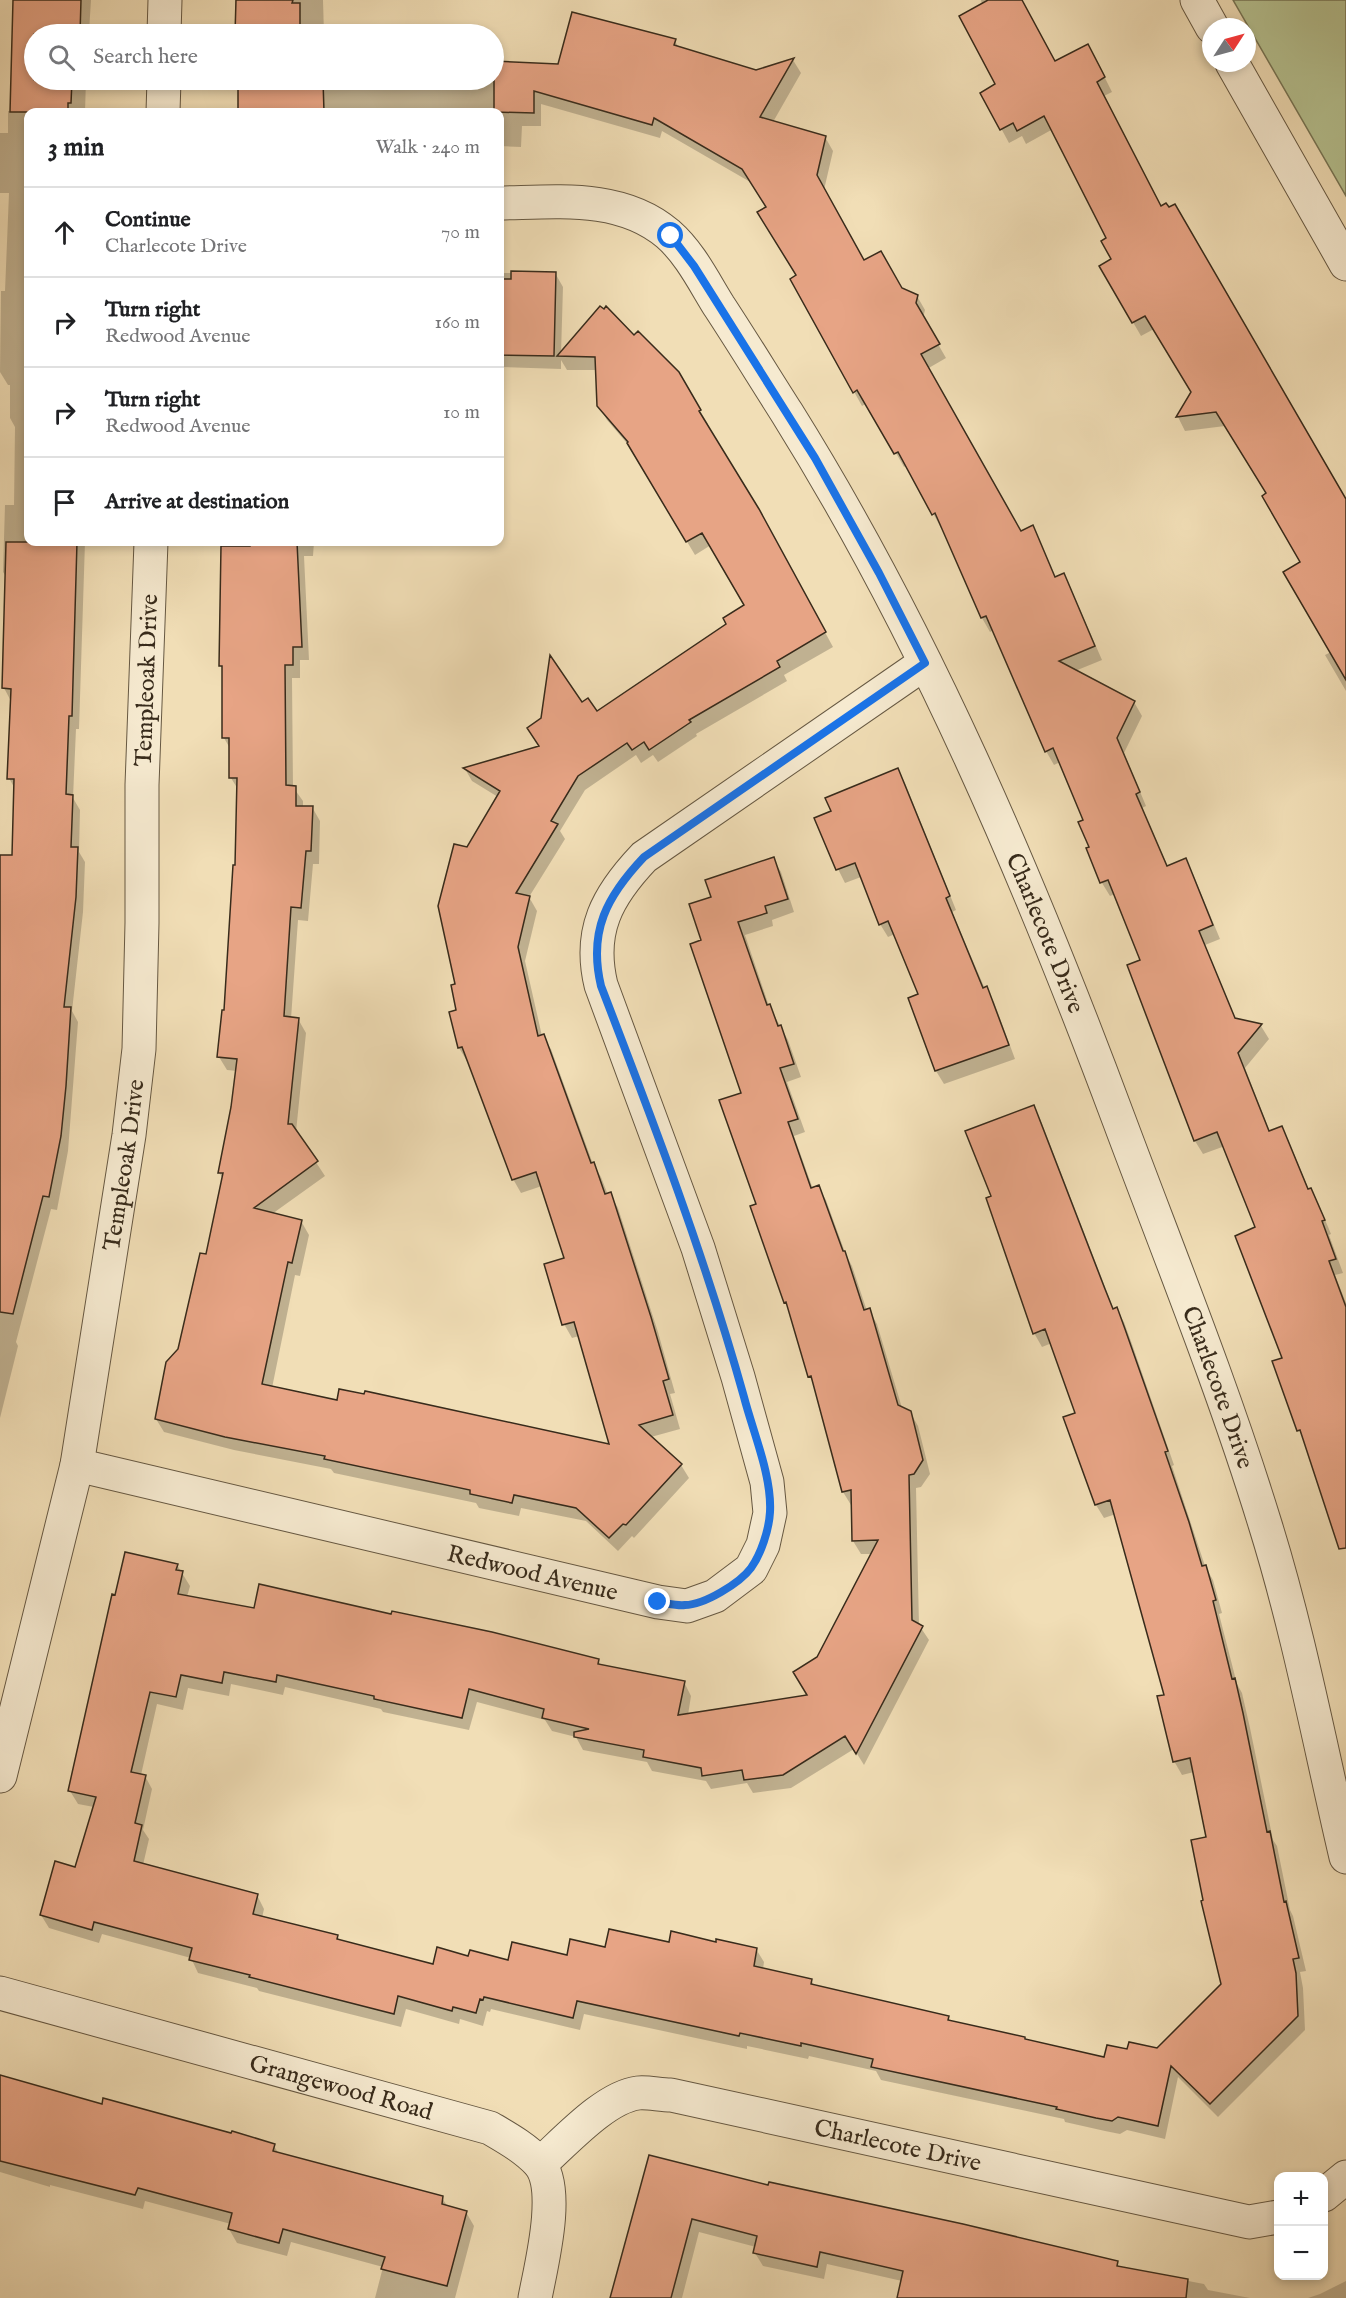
<!DOCTYPE html>
<meta charset="utf-8">
<style>
body{margin:0;font-family:"IM FELL English",serif;background:#f2f2f2;color:#202124}
.controls{position:absolute;right:18px;bottom:18px;display:grid;overflow:hidden;border-radius:12px;box-shadow:0 3px 9px #0003}
.controls button{width:54px;height:54px;display:grid;place-items:center;padding:0;border:0;border-bottom:2px solid #e0e0e0;background:#fff;color:#202124;font:30px sans-serif}
.compass{position:absolute;left:1202px;top:18px;width:54px;height:54px;border-radius:50%;background:#fff;box-shadow:0 3px 9px #0003;rotate:54deg}
.stop{position:absolute;width:18px;height:18px;margin:-14px;border:4px solid #1a73e8;border-radius:50%;background:#fff}
.stop.end{background:#1a73e8;border-color:#fff;box-shadow:0 2px 6px #0008}
.list{margin:0;padding:0;list-style:none}
h2{display:flex;justify-content:space-between;align-items:center;height:78px;margin:0;padding:0 24px;font-size:26px}
h2 small{font-size:20px;font-weight:400;color:#757577}
.list li{display:grid;grid-template-columns:39px 1fr auto;gap:18px;align-items:center;box-sizing:border-box;height:90px;padding:0 24px;border-top:2px solid #e0e0e0}
.list b{display:block;font-size:22px;white-space:nowrap}
.list p{margin:0;font-size:20px;white-space:nowrap;color:#757577}
.list em{font-size:20px;font-style:normal;color:#757577}
.icon{flex:none;width:33px;height:33px;fill:none;stroke:currentColor;stroke-width:2;stroke-linecap:round;stroke-linejoin:round}
.map{position:relative;flex:none;width:1346px;height:2298px;overflow:hidden}
.search{position:absolute;background:#fff;box-shadow:0 3px 9px #0003;left:24px;top:24px;width:480px;height:66px;display:flex;align-items:center;gap:15px;box-sizing:border-box;padding:0 21px;border-radius:33px;color:#757577;font-size:22px}
.panel{position:absolute;background:#fff;box-shadow:0 3px 9px #0003;left:24px;top:108px;width:480px;height:438px;border-radius:12px}
.map>svg:first-child{display:block}
.green{fill:#b6c291;stroke:#777656;stroke-width:1.5}
.shadow{fill:#0003}
.building{fill:#e7a485;stroke:#382b1b;stroke-width:1.5}
.lines{fill:none;stroke-linecap:round;stroke-linejoin:round}
.minor-casing{stroke:#665842;stroke-width:35}
.minor{stroke:#f6ead0;stroke-width:33}
.route{stroke:#1a73e8;stroke-width:8}
.labels{text-anchor:middle;stroke-width:6;stroke-linejoin:round;paint-order:stroke}
.street-label{font-size:24px;fill:#382b1b;stroke:#f6ead0}
</style>
<div class="map">
<svg width="1346" height="2298" viewBox="0 0 1346 2298">
<rect width="100%" height="100%" fill="#f1deb6"/>
<filter id="stains"><feTurbulence type="fractalNoise" baseFrequency=".00333" numOctaves="4"/><feColorMatrix values="0 0 0 0 .2 0 0 0 0 .09 0 0 0 0 .02 0 0 0 .5 -.17"/></filter>
<radialGradient id="worn" r=".72"><stop offset=".6" stop-color="#630" stop-opacity="0"/><stop offset="1" stop-color="#630" stop-opacity=".3"/></radialGradient>
<polygon class="green" points="1233,0 1346,0 1346,196"/>
<g class="shadow">
<polygon points="14,0 91,0 89,32 87,34 34,34 34,80 86,80 85,112 28,112 28,542 85,542 79,729 76,729 73,798 80,810 79,852 85,862 83,912 72,1011 78,1022 68,1151 57,1210 51,1209 16,1342 18,1346 0,1418 0,1428 0,857 14,857 15,789 9,778 12,703 4,688 7,578 3,572 5,505 14,505 15,427 10,418 10,385 8,385 0,372 1,291 5,291 9,193 0,193 0,133 8,133 8,111 11,111"/>
<polygon points="235,0 323,0 324,34 235,34"/>
<polygon points="981,0 1021,0 1055,63 1096,60 1112,92 1104,96 1161,208 1346,504 1346,691 1325,655 1331,652 1302,562 1267,494 1225,426 1185,431 1178,417 1193,392 1154,329 1141,336 1101,267 1113,260 1108,238 1053,129 1026,144 1022,136 1009,143 982,93 997,85"/>
<polygon points="675,41 679,48 756,72 793,60 801,73 773,122 825,137 833,151 824,190 864,262 901,289 917,296 925,310 923,318 946,358 927,369 1021,532 1032,527 1056,578 1063,575 1071,589 1102,660 1075,671 1134,702 1142,716 1124,753 1146,806 1142,808 1168,867 1185,860 1193,874 1220,939 1205,945 1236,1020 1261,1026 1269,1039 1245,1068 1270,1132 1282,1128 1289,1142 1309,1190 1318,1203 1331,1234 1329,1235 1343,1273 1335,1275 1346,1303 1346,1524 1299,1430 1274,1362 1284,1359 1257,1228 1225,1146 1203,1154 1195,1141 1129,966 1142,961 1115,894 1110,896 1102,883 1088,849 1091,848 1085,821 1060,762 1054,765 1046,751 994,630 990,632 982,618 943,527 941,528 907,465 904,467 867,403 862,406 792,280 798,276 767,208 752,183 662,131 660,138 541,104 541,126 522,126 521,147 500,146 500,112 240,112 240,80 494,80 494,63 559,65"/>
<polygon points="500,273 555,273 563,287 561,354 634,337 677,373 708,424 706,425 767,525 833,647 784,675 787,681 696,734 697,736 658,762 653,755 641,763 636,755 585,790 560,831 565,839 529,897 537,911 525,961 542,1036 551,1049 593,1164 601,1177 608,1195 610,1194 618,1208 658,1332 675,1393 670,1394 680,1429 651,1437 681,1465 689,1478 634,1538 632,1536 618,1551 586,1521 521,1508 519,1516 479,1508 476,1503 334,1473 331,1469 234,1450 164,1432 156,1419 207,1256 223,1179 219,1172 233,1107 237,1071 227,1070 219,1057 226,1012 237,867 239,791 231,778 231,750 224,738 223,669 221,665 239,542 314,542 313,556 304,556 309,660 300,660 300,678 292,678 293,787 303,801 303,807 312,807 320,821 319,864 313,864 308,921 298,920 291,1019 298,1019 306,1033 296,1132 325,1176 272,1214 301,1221 309,1235 300,1276 295,1275 272,1388 338,1402 611,1446 579,1336 572,1338 564,1324 566,1259 542,1186 521,1193 513,1179 469,1061 467,1061 459,1048 457,985 468,849 498,797 472,781 465,769 540,747 582,705 597,713 728,624 746,606 711,545 695,555 631,448 607,420 599,406 597,370 567,370 561,360 561,369 500,367"/>
<polygon points="898,770 905,783 956,910 952,912 985,989 986,988 994,1002 1015,1059 944,1084 936,1071 909,998 920,995 895,934 888,937 880,924 861,877 845,883 838,869 833,811"/>
<polygon points="773,859 781,872 794,912 772,920 773,926 745,935 769,1006 788,1040 801,1077 787,1082 805,1132 794,1136 813,1189 818,1187 826,1200 846,1255 852,1266 867,1311 869,1310 877,1324 902,1408 910,1412 918,1426 930,1474 921,1487 916,1488 919,1625 929,1640 864,1765 854,1749 791,1788 753,1793 747,1783 711,1789 706,1781 652,1771 647,1762 583,1750 576,1737 552,1731 545,1720 477,1702 469,1730 383,1712 381,1709 285,1687 283,1695 231,1684 229,1696 188,1688 183,1710 157,1704 141,1775 145,1776 152,1789 143,1830 149,1839 143,1865 257,1895 264,1909 262,1918 337,1936 340,1941 434,1966 469,1958 509,1962 670,1944 717,1943 756,1949 764,1962 763,1969 811,1980 815,1987 948,2017 951,2023 1025,2041 1105,2059 1128,2051 1157,2050 1223,1985 1207,1838 1194,1772 1182,1775 1174,1761 1165,1696 1116,1514 1104,1518 1096,1505 1065,1418 1077,1414 1052,1343 1042,1347 1034,1333 993,1197 1034,1107 1041,1121 1114,1310 1116,1309 1124,1322 1132,1344 1174,1465 1172,1466 1205,1566 1213,1580 1222,1613 1219,1614 1237,1684 1242,1693 1250,1728 1273,1840 1277,1846 1290,1910 1293,1916 1306,1971 1300,1972 1303,1988 1305,2030 1218,2117 1178,2077 1165,2139 1127,2130 1120,2134 1105,2131 1065,2122 1064,2119 881,2080 876,2071 809,2056 808,2059 747,2046 747,2049 584,2014 580,2030 491,2009 490,2012 487,2011 483,2026 460,2019 459,2024 406,2009 401,2027 259,1991 257,1988 198,1973 191,1958 102,1934 99,1943 49,1928 41,1915 76,1869 94,1807 78,1804 70,1791 177,1565 190,1586 187,1597 256,1610 598,1660 601,1666 684,1682 691,1696 688,1715 809,1696 818,1658 872,1554 861,1554 853,1541 853,1505 851,1505 843,1492 816,1387 810,1377 790,1311 785,1302 758,1205 742,1094 703,941 713,898"/>
<polygon points="0,2075 103,2106 274,2146 279,2154 442,2198 448,2207 466,2212 474,2226 455,2298 375,2298 383,2267 291,2242 287,2256 237,2243 229,2229 231,2224 145,2201 143,2209 50,2185 50,2187 0,2172"/>
<polygon points="650,2157 769,2187 1117,2263 1120,2268 1204,2284 1208,2290 1250,2298 898,2298 902,2281 827,2264 824,2279 763,2266 755,2253 756,2247 699,2232 682,2298 615,2298"/>
<polygon points="1346,2281 1346,2298 1308,2298 1320,2294"/>
</g>
<g class="building">
<polygon points="13,0 81,0 80,34 34,34 34,80 78,80 72,80 71,103 68,103 68,112 10,112"/>
<polygon points="236,0 293,0 292,3 300,3 300,27 321,27 321,34 235,34"/>
<polygon points="988,0 1022,0 1055,61 1088,44 1105,77 1097,82 1161,206 1166,203 1169,207 1175,204 1346,499 1346,680 1283,572 1300,562 1262,496 1266,493 1216,412 1176,417 1191,392 1145,316 1132,323 1099,266 1111,259 1101,241 1106,238 1044,116 1017,131 1013,123 1000,130 980,93 995,84 959,16"/>
<polygon points="572,12 676,39 674,45 756,70 794,58 760,117 826,136 817,175 864,260 881,251 902,288 918,295 916,303 940,344 921,354 1021,531 1033,525 1055,577 1064,573 1095,646 1059,661 1135,701 1117,738 1140,792 1136,794 1167,866 1186,858 1213,925 1199,931 1235,1018 1262,1024 1238,1053 1269,1131 1282,1126 1308,1189 1311,1188 1325,1220 1322,1221 1336,1259 1329,1261 1346,1307 1346,1548 1339,1549 1300,1430 1297,1431 1272,1361 1282,1358 1235,1236 1255,1227 1217,1132 1194,1141 1127,965 1140,960 1108,880 1100,883 1086,848 1089,847 1078,822 1083,820 1053,748 1045,752 986,616 981,618 935,513 932,515 898,452 894,454 857,390 853,393 790,279 796,275 757,212 766,207 742,169 654,118 652,125 534,91 534,113 494,112 494,61 558,64"/>
<polygon points="238,80 323,80 324,112 238,112"/>
<polygon points="511,271 556,272 554,356 500,355 500,279 511,279"/>
<polygon points="600,306 604,309 606,306 634,335 638,331 679,372 701,410 699,411 759,509 826,632 777,661 780,667 689,720 691,722 649,750 644,742 632,750 627,743 578,776 551,821 558,824 516,893 530,896 518,947 538,1036 544,1034 591,1163 594,1162 605,1194 611,1192 651,1317 669,1379 663,1381 673,1415 639,1425 682,1464 626,1525 623,1524 609,1538 576,1508 514,1495 512,1503 470,1494 470,1490 324,1459 325,1456 225,1437 155,1419 166,1362 178,1349 200,1253 206,1254 223,1173 218,1173 231,1107 237,1059 217,1057 222,1010 224,1010 233,865 235,865 237,778 229,778 229,738 222,738 222,666 219,666 221,546 250,546 250,542 297,542 302,647 293,647 293,665 285,665 286,785 296,786 296,806 313,806 311,851 306,851 301,908 291,907 284,1016 299,1018 288,1124 292,1124 318,1161 254,1208 302,1220 292,1263 288,1262 262,1384 337,1400 339,1389 364,1394 365,1391 609,1444 574,1322 562,1325 544,1264 564,1258 536,1172 512,1180 462,1047 458,1048 449,1012 456,1010 451,985 455,984 438,906 454,844 467,847 500,791 463,768 539,746 527,728 541,718 550,655 582,702 588,698 597,711 726,624 723,618 744,605 702,533 686,542 627,443 628,442 597,406 595,357 557,356"/>
<polygon points="6,542 77,542 72,716 69,716 66,794 73,795 71,847 78,847 76,897 64,1007 71,1007 66,1086 61,1136 49,1197 43,1196 13,1314 0,1312 0,855 12,855 14,779 7,779 11,689 2,688"/>
<polygon points="898,768 950,896 946,898 983,988 987,986 1009,1045 935,1071 908,998 918,994 888,921 879,925 855,863 836,870 814,818 831,811 825,798"/>
<polygon points="774,857 788,899 765,906 767,913 738,922 767,1005 770,1004 778,1026 781,1025 794,1064 780,1068 798,1119 788,1122 811,1188 819,1185 843,1251 845,1251 864,1310 870,1308 898,1405 911,1411 923,1460 914,1474 909,1475 912,1620 923,1626 856,1754 845,1736 783,1775 744,1780 742,1770 702,1776 701,1768 643,1757 644,1750 574,1737 574,1732 589,1729 542,1718 544,1709 469,1689 462,1718 374,1699 374,1696 277,1675 276,1682 224,1672 222,1683 181,1675 176,1697 150,1692 131,1772 146,1775 135,1823 142,1825 134,1861 258,1894 253,1914 338,1935 337,1939 433,1964 437,1947 468,1956 470,1950 508,1960 512,1942 567,1955 570,1939 605,1947 609,1929 669,1942 671,1931 716,1942 716,1939 757,1948 754,1966 812,1979 811,1984 949,2016 948,2020 1025,2037 1025,2039 1104,2057 1107,2045 1127,2049 1129,2042 1157,2048 1221,1984 1201,1901 1203,1900 1191,1840 1206,1837 1190,1758 1173,1762 1157,1696 1164,1695 1110,1500 1095,1505 1063,1417 1075,1413 1045,1329 1033,1334 986,1198 991,1196 965,1131 1034,1105 1105,1289 1113,1309 1117,1307 1125,1329 1168,1451 1165,1452 1189,1522 1202,1566 1206,1565 1216,1600 1213,1601 1232,1679 1235,1678 1243,1713 1267,1832 1270,1831 1284,1902 1286,1901 1299,1958 1293,1959 1296,1973 1298,2016 1210,2104 1171,2066 1158,2126 1118,2117 1112,2121 1096,2118 1056,2109 1057,2107 871,2067 873,2059 801,2043 801,2046 740,2033 739,2036 577,2001 573,2018 484,1997 483,2000 480,1999 476,2013 453,2007 452,2011 398,1996 394,2014 249,1977 250,1975 189,1960 192,1948 94,1922 92,1930 40,1915 55,1861 75,1867 96,1797 68,1791 112,1594 115,1595 125,1552 178,1564 176,1570 183,1571 178,1594 254,1608 259,1584 391,1614 392,1611 492,1632 599,1659 598,1664 685,1681 678,1715 807,1695 793,1672 817,1657 878,1540 852,1541 851,1490 842,1492 811,1376 808,1377 786,1302 784,1303 750,1206 756,1204 719,1100 741,1093 690,944 701,940 689,904 711,897 705,880"/>
<polygon points="0,2075 102,2104 103,2098 231,2133 232,2131 275,2144 273,2151 443,2196 442,2204 467,2211 447,2286 381,2269 385,2257 283,2229 279,2243 228,2229 232,2213 138,2188 135,2195 0,2161"/>
<polygon points="649,2155 768,2185 769,2182 963,2224 1118,2261 1117,2266 1188,2279 1186,2298 897,2298 903,2271 820,2252 817,2267 753,2253 757,2236 692,2219 671,2298 610,2298"/>
</g>
<g class="lines">
<defs>
<g id="minor">
<polyline points="1197,0 1212,27"/>
<polyline points="164,34 165,0"/>
<polyline points="1232,63 1346,264"/>
<polyline points="163,112 164,80"/>
<path id="s1" d="M 500,203 C 557,202 621,194 668,234 C 690,253 704,282 719,306 C 742,341 764,377 787,413 C 925,634 1028,876 1119,1120 C 1169,1254 1223,1387 1265,1524 C 1299,1633 1320,1746 1346,1857"/>
<path id="s2" d="M 77,1465 L 658,1602 L 687,1606 L 715,1596 L 751,1569 L 763,1545 L 770,1513 L 767,1482 L 738,1377 L 698,1248 L 601,985 C 588,931 607,896 644,857 L 925,663"/>
<path id="s3" d="M 0,1776 L 77,1465 L 129,1135 L 139,1049 L 142,923 L 142,785 L 151,542"/>
<path id="s4" d="M 0,1993 L 490,2128 C 507,2138 525,2148 539,2163 C 561,2189 541,2266 535,2298"/>
<path id="s5" d="M 540,2164 C 565,2142 605,2097 638,2093 C 648,2092 660,2095 671,2095 L 1249,2222 L 1278,2217"/>
<polyline points="1324,2195 1346,2177"/>
</g>
</defs>
<use href="#minor" class="minor-casing"/>
<use href="#minor" class="minor"/>
</g>
<g class="lines">
<path class="route" d="M 658,1602 C 667,1603 676,1606 685,1605 C 704,1605 740,1583 751,1568 C 761,1554 769,1530 770,1512 C 772,1476 753,1432 744,1397 C 705,1257 653,1121 601,986 C 588,931 607,896 644,857 L 925,663 L 879,573 L 815,458 L 694,266 L 671,236"/>
</g>
<g class="labels">
<g class="street-label">
<text dy="8" stroke="none"><textPath href="#s3" startOffset="1110">Templeoak Drive</textPath></text>
<text dy="8" stroke="none"><textPath href="#s1" startOffset="972">Charlecote Drive</textPath></text>
<text dy="8" stroke="none"><textPath href="#s3" startOffset="624">Templeoak Drive</textPath></text>
<text dy="8" stroke="none"><textPath href="#s1" startOffset="1458">Charlecote Drive</textPath></text>
<text dy="8" stroke="none"><textPath href="#s2" startOffset="468">Redwood Avenue</textPath></text>
<text dy="8" stroke="none"><textPath href="#s4" startOffset="354">Grangewood Road</textPath></text>
<text dy="8" stroke="none"><textPath href="#s5" startOffset="388">Charlecote Drive</textPath></text>
</g>
</g>
<rect width="100%" height="100%" filter="url(#stains)"/>
<rect width="100%" height="100%" fill="url(#worn)"/>
</svg>
<div class="controls">
<button>+</button>
<button>−</button>
</div>
<svg class="compass" viewBox="-18 -18 36 36"><path d="M0-13l5 13h-10z" fill="#e53935"/><path d="M0 13l5-13h-10z" fill="#757577"/></svg>
<div class="stop" style="left:671px;top:236px"></div>
<div class="stop end" style="left:658px;top:1602px"></div>
<div class="search"><svg class="icon" aria-label="search" viewBox="0 0 24 24"><circle cx="10" cy="10" r="6"/><path d="M15 15l6 6"/></svg>Search here</div>
<section class="panel">
<h2>3 min<small>Walk · 240 m</small></h2>
<ul class="list">
<li><svg class="icon" aria-label="ahead" viewBox="0 0 24 24"><path d="M12 20V5M6 11l6-6 6 6"/></svg><div><b>Continue</b><p>Charlecote Drive</p></div><em>70 m</em></li>
<li><svg class="icon" aria-label="right" viewBox="0 0 24 24"><path d="M7 20v-9h11M14 6l5 5-5 5"/></svg><div><b>Turn right</b><p>Redwood Avenue</p></div><em>160 m</em></li>
<li><svg class="icon" aria-label="right" viewBox="0 0 24 24"><path d="M7 20v-9h11M14 6l5 5-5 5"/></svg><div><b>Turn right</b><p>Redwood Avenue</p></div><em>10 m</em></li>
<li><svg class="icon" aria-label="arrive" viewBox="0 0 24 24"><path d="M6 21V4h12l-3 4 3 4H6"/></svg><div><b>Arrive at destination</b></div></li>
</ul>
</section>
</div>
